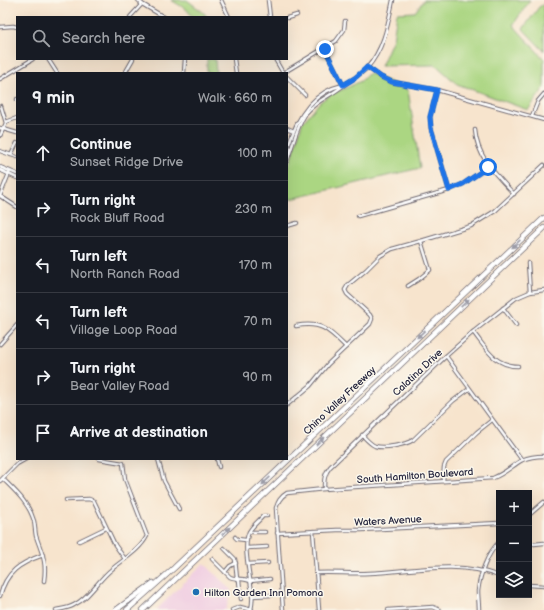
<!DOCTYPE html>
<meta charset="utf-8">
<style>
body{margin:0;font-family:"Balsamiq Sans",sans-serif;background:#20242c;color:#f1f3f6}
.controls{position:absolute;right:12px;bottom:12px;display:grid;overflow:hidden;border-radius:0px;box-shadow:0 4px 16px #0002}
.controls button{width:36px;height:36px;display:grid;place-items:center;padding:0;border:0;border-bottom:1px solid #363941;background:#171b24;color:#f1f3f6;font:20px sans-serif}
.stop{position:absolute;width:12px;height:12px;margin:-9px;border:3px solid #1a73e8;border-radius:50%;background:#fff}
.stop.end{background:#1a73e8;border-color:#fff;box-shadow:0 1px 4px #0008}
.list{margin:0;padding:0;list-style:none}
h2{display:flex;justify-content:space-between;align-items:center;height:52px;margin:0;padding:0 16px;font-size:17px}
h2 small{font-size:13px;font-weight:400;color:#9ea1a6}
.list li{display:grid;grid-template-columns:26px 1fr auto;gap:12px;align-items:center;box-sizing:border-box;height:56px;padding:0 16px;border-top:1px solid #363941}
.list b{display:block;font-size:15px;white-space:nowrap}
.list p{margin:0;font-size:13px;white-space:nowrap;color:#9ea1a6}
.list em{font-size:13px;font-style:normal;color:#9ea1a6}
.icon{flex:none;width:22px;height:22px;fill:none;stroke:currentColor;stroke-width:2;stroke-linecap:round;stroke-linejoin:round}
.map{position:relative;flex:none;width:544px;height:610px;overflow:hidden}
.search{position:absolute;background:#171b24;box-shadow:0 4px 16px #0002;left:16px;top:16px;width:272px;height:44px;display:flex;align-items:center;gap:10px;box-sizing:border-box;padding:0 14px;border-radius:0px;color:#9ea1a6;font-size:15px}
.panel{position:absolute;background:#171b24;box-shadow:0 4px 16px #0002;left:16px;top:72px;width:272px;height:388px;border-radius:0px}
.map>svg:first-child{display:block}
.built{fill:#f1d0e2}
.green{fill:#abd682;stroke:#667c5e}
.lines{fill:none;stroke-linecap:round;stroke-linejoin:round}
.street-casing{stroke:#6d666e;stroke-width:4.5}
.highway-casing{stroke:#6d666e;stroke-width:6}
.street{stroke:#fff;stroke-width:2.5}
.highway{stroke:#fff;stroke-width:4.5}
.oneway{fill:#9c9ca7}
.route{stroke:#1a73e8;stroke-width:5}
.poi-dot{fill:#1f6fb2;stroke:#fbf7ec;stroke-width:1.5}
.labels{text-anchor:middle;stroke-width:3;stroke-linejoin:round;paint-order:stroke}
.street-label{font-size:10px;fill:#22223b;stroke:#fbf7ec}
.poi-label{font-size:10px;fill:#22223b;stroke:#fbf7ec;text-anchor:start}
</style>
<div class="map">
<svg width="544" height="610" viewBox="0 0 544 610">
<rect width="100%" height="100%" fill="#fbf7ec"/>
<filter id="ink" filterUnits="userSpaceOnUse"><feTurbulence type="fractalNoise" baseFrequency=".025" numOctaves="2"/><feDisplacementMap in="SourceGraphic" scale="8" xChannelSelector="R" yChannelSelector="G"/><feConvolveMatrix kernelMatrix="1 2 1 2 8 2 1 2 1" color-interpolation-filters="sRGB"/></filter>
<filter id="wash" filterUnits="userSpaceOnUse"><feTurbulence type="fractalNoise" baseFrequency=".012" numOctaves="4" result="noise"/><feDisplacementMap in="SourceGraphic" scale="16" xChannelSelector="R" yChannelSelector="G"/><feGaussianBlur stdDeviation="0.9" result="paint"/><feColorMatrix in="noise" values="0 0 0 0 0 0 0 0 0 0 0 0 0 0 0 0 0 1.4 0 .05"/><feComposite in="paint" operator="in"/></filter>
<g filter="url(#wash)">
<rect width="100%" height="100%" fill="#f7e4cd"/>
<polygon class="built" points="204,563 231,590 226,610 156,610"/>
<g class="green">
<polygon points="171,0 187,0 204,13 207,17 193,17 186,9"/>
<polygon points="424,0 530,0 513,25 544,59 544,88 528,110 457,84 436,65 381,66 393,39 397,13 415,12"/>
<polygon points="544,4 544,51 523,29 539,7"/>
<polygon points="207,59 215,59 216,73 207,73"/>
<polygon points="369,73 408,90 420,168 287,200 287,170 296,145 302,123 320,102 333,93 344,89 361,81"/>
</g>
</g>
<g filter="url(#ink)">
<g class="lines">
<defs>
<g id="street">
<polyline points="138,0 142,4 164,17"/>
<polyline points="221,0 229,17"/>
<polyline points="268,0 270,17"/>
<polyline points="130,17 142,4"/>
<polyline points="287,18 297,15"/>
<polyline points="0,27 13,26 17,27"/>
<polyline points="325,49 343,85"/>
<polyline points="48,59 57,73"/>
<polyline points="234,59 236,73"/>
<polyline points="275,59 283,73"/>
<polyline points="367,67 381,77 392,82 437,90 544,120"/>
<polyline points="125,73 133,59"/>
<polyline points="184,73 185,59"/>
<polyline points="283,73 336,41 344,30 345,21"/>
<polyline points="287,77 305,95"/>
<polyline points="0,79 33,59"/>
<polyline points="437,90 430,117 431,128 449,190"/>
<polyline points="17,99 17,100"/>
<polyline points="532,116 538,101 544,94"/>
<polyline points="6,122 17,118"/>
<polyline points="0,128 17,133"/>
<polyline points="287,128 294,131"/>
<path d="M 475,130 C 477,157 496,175 514,194"/>
<polyline points="0,136 6,123 1,106"/>
<path d="M 287,150 C 295,122 311,92 343,85"/>
<polyline points="0,151 17,157"/>
<polyline points="11,155 17,143"/>
<path d="M 287,161 C 293,145 296,128 306,113 C 316,101 328,97 340,88 C 349,81 359,76 367,68 C 384,49 388,24 393,0"/>
<polyline points="0,167 17,174"/>
<polyline points="0,170 17,178"/>
<polyline points="10,171 0,196 17,207"/>
<polyline points="358,216 449,190 463,184 488,167"/>
<polyline points="287,226 297,223"/>
<polyline points="528,263 530,292"/>
<polyline points="408,286 419,279 430,270 421,241"/>
<polyline points="503,308 516,325"/>
<path d="M 296,326 C 321,321 329,330 346,347"/>
<path d="M 473,332 C 486,348 494,366 518,366"/>
<polyline points="0,344 17,325"/>
<polyline points="446,356 522,460"/>
<polyline points="287,405 310,386 328,364 370,324 372,319 370,315 347,294 345,290 348,285 366,270 380,256 392,249 421,241 471,226 495,211 544,165"/>
<path d="M 362,435 C 366,439 370,444 375,446 C 384,449 405,445 413,440 L 453,401 L 469,389"/>
<polyline points="158,459 164,481 179,509"/>
<polyline points="217,459 219,467"/>
<path d="M 3,479 C 15,491 29,503 34,521 C 35,526 35,531 36,536 C 42,554 47,561 44,581"/>
<polyline points="0,481 17,464 26,459"/>
<polyline points="443,481 444,467 446,462 477,432 492,420"/>
<path d="M 324,489 C 324,481 324,474 330,467 L 446,356 L 473,332 L 516,298 L 530,292 L 544,290"/>
<polyline points="66,500 89,499 94,501 115,545 125,559"/>
<polyline points="529,515 544,502"/>
<polyline points="313,531 319,610"/>
<polyline points="249,532 265,532"/>
<polyline points="277,533 337,530 361,530 499,523"/>
<polyline points="235,537 237,539 246,540"/>
<polyline points="79,541 106,528"/>
<polyline points="529,542 534,544 544,543"/>
<polyline points="224,548 235,559 237,579"/>
<polyline points="247,548 267,547"/>
<path d="M 212,559 L 230,577 C 237,580 244,578 250,581 L 270,579"/>
<polyline points="248,564 268,563"/>
<polyline points="225,572 230,566 236,563"/>
<path d="M 317,573 C 334,572 351,574 369,573 C 412,571 458,560 499,576"/>
<polyline points="239,580 241,599"/>
<polyline points="529,585 544,586"/>
<path d="M 0,596 C 6,572 20,563 43,555"/>
<polyline points="252,596 272,595"/>
<path d="M 56,610 C 62,609 69,608 74,605 C 90,597 98,580 112,569 C 124,559 140,550 147,536 L 125,479 L 123,463 L 99,459"/>
<polyline points="232,610 240,607 252,610"/>
<path d="M 251,610 C 252,605 253,599 252,594 C 251,579 242,546 249,532 C 252,526 259,521 263,516 L 267,516"/>
<path d="M 283,610 L 276,508 C 278,502 280,497 287,493 L 324,489 L 493,478 C 504,474 512,466 522,460 C 529,457 537,456 544,456"/>
<polyline points="388,610 433,607 440,610"/>
<path d="M 479,610 C 479,604 478,597 478,591 C 480,574 487,554 499,542"/>
</g>
<g id="highway">
<polyline points="116,610 153,583"/>
<polyline points="127,610 174,568 544,218"/>
<polyline points="143,610 544,228"/>
</g>
</defs>
<use href="#street" class="street-casing"/>
<use href="#highway" class="highway-casing"/>
<use href="#street" class="street"/>
<use href="#highway" class="highway"/>
</g>
<defs><path id="oneway-solid" d="M-6-.8H1V-3.2L6.5 0L1 3.2V.8H-6Z"/></defs>
<g class="oneway">
<use href="#oneway-solid" transform="translate(516 244) rotate(137)"/>
<use href="#oneway-solid" transform="translate(465 303) rotate(-44)"/>
<use href="#oneway-solid" transform="translate(421 334) rotate(137)"/>
<use href="#oneway-solid" transform="translate(320 441) rotate(-44)"/>
<use href="#oneway-solid" transform="translate(266 481) rotate(137)"/>
<use href="#oneway-solid" transform="translate(226 531) rotate(-44)"/>
</g>
</g>
<g class="lines" filter="url(#ink)">
<polyline class="route" points="325,49 343,85 355,78 367,67 381,77 392,82 437,90 430,117 431,128 449,190 463,184 488,167"/>
</g>
<circle class="poi-dot" cx="196" cy="592" r="4"/>
<g class="labels">
<g class="street-label">
<text transform="translate(417 372) rotate(-43)" y="4">Calatina Drive</text>
<text transform="translate(339 400) rotate(-43)" y="4">Chino Valley Freeway</text>
<text transform="translate(415 475) rotate(-4)" y="4">South Hamilton Boulevard</text>
<text transform="translate(388 520) rotate(-3)" y="4">Waters Avenue</text>
</g>
<g class="poi-label">
<text x="204" y="596">Hilton Garden Inn Pomona</text>
</g>
</g>
</svg>
<div class="controls">
<button>+</button>
<button>−</button>
<button><svg class="icon" aria-label="layers" viewBox="0 0 24 24"><path d="M12 4l9 5-9 5-9-5zM3 14l9 5 9-5"/></svg></button>
</div>
<div class="stop" style="left:488px;top:167px"></div>
<div class="stop end" style="left:325px;top:49px"></div>
<div class="search"><svg class="icon" aria-label="search" viewBox="0 0 24 24"><circle cx="10" cy="10" r="6"/><path d="M15 15l6 6"/></svg>Search here</div>
<section class="panel">
<h2>9 min<small>Walk · 660 m</small></h2>
<ul class="list">
<li><svg class="icon" aria-label="ahead" viewBox="0 0 24 24"><path d="M12 20V5M6 11l6-6 6 6"/></svg><div><b>Continue</b><p>Sunset Ridge Drive</p></div><em>100 m</em></li>
<li><svg class="icon" aria-label="right" viewBox="0 0 24 24"><path d="M7 20v-9h11M14 6l5 5-5 5"/></svg><div><b>Turn right</b><p>Rock Bluff Road</p></div><em>230 m</em></li>
<li><svg class="icon" aria-label="left" viewBox="0 0 24 24"><path d="M17 20v-9H6M10 6l-5 5 5 5"/></svg><div><b>Turn left</b><p>North Ranch Road</p></div><em>170 m</em></li>
<li><svg class="icon" aria-label="left" viewBox="0 0 24 24"><path d="M17 20v-9H6M10 6l-5 5 5 5"/></svg><div><b>Turn left</b><p>Village Loop Road</p></div><em>70 m</em></li>
<li><svg class="icon" aria-label="right" viewBox="0 0 24 24"><path d="M7 20v-9h11M14 6l5 5-5 5"/></svg><div><b>Turn right</b><p>Bear Valley Road</p></div><em>90 m</em></li>
<li><svg class="icon" aria-label="arrive" viewBox="0 0 24 24"><path d="M6 21V4h12l-3 4 3 4H6"/></svg><div><b>Arrive at destination</b></div></li>
</ul>
</section>
</div>
